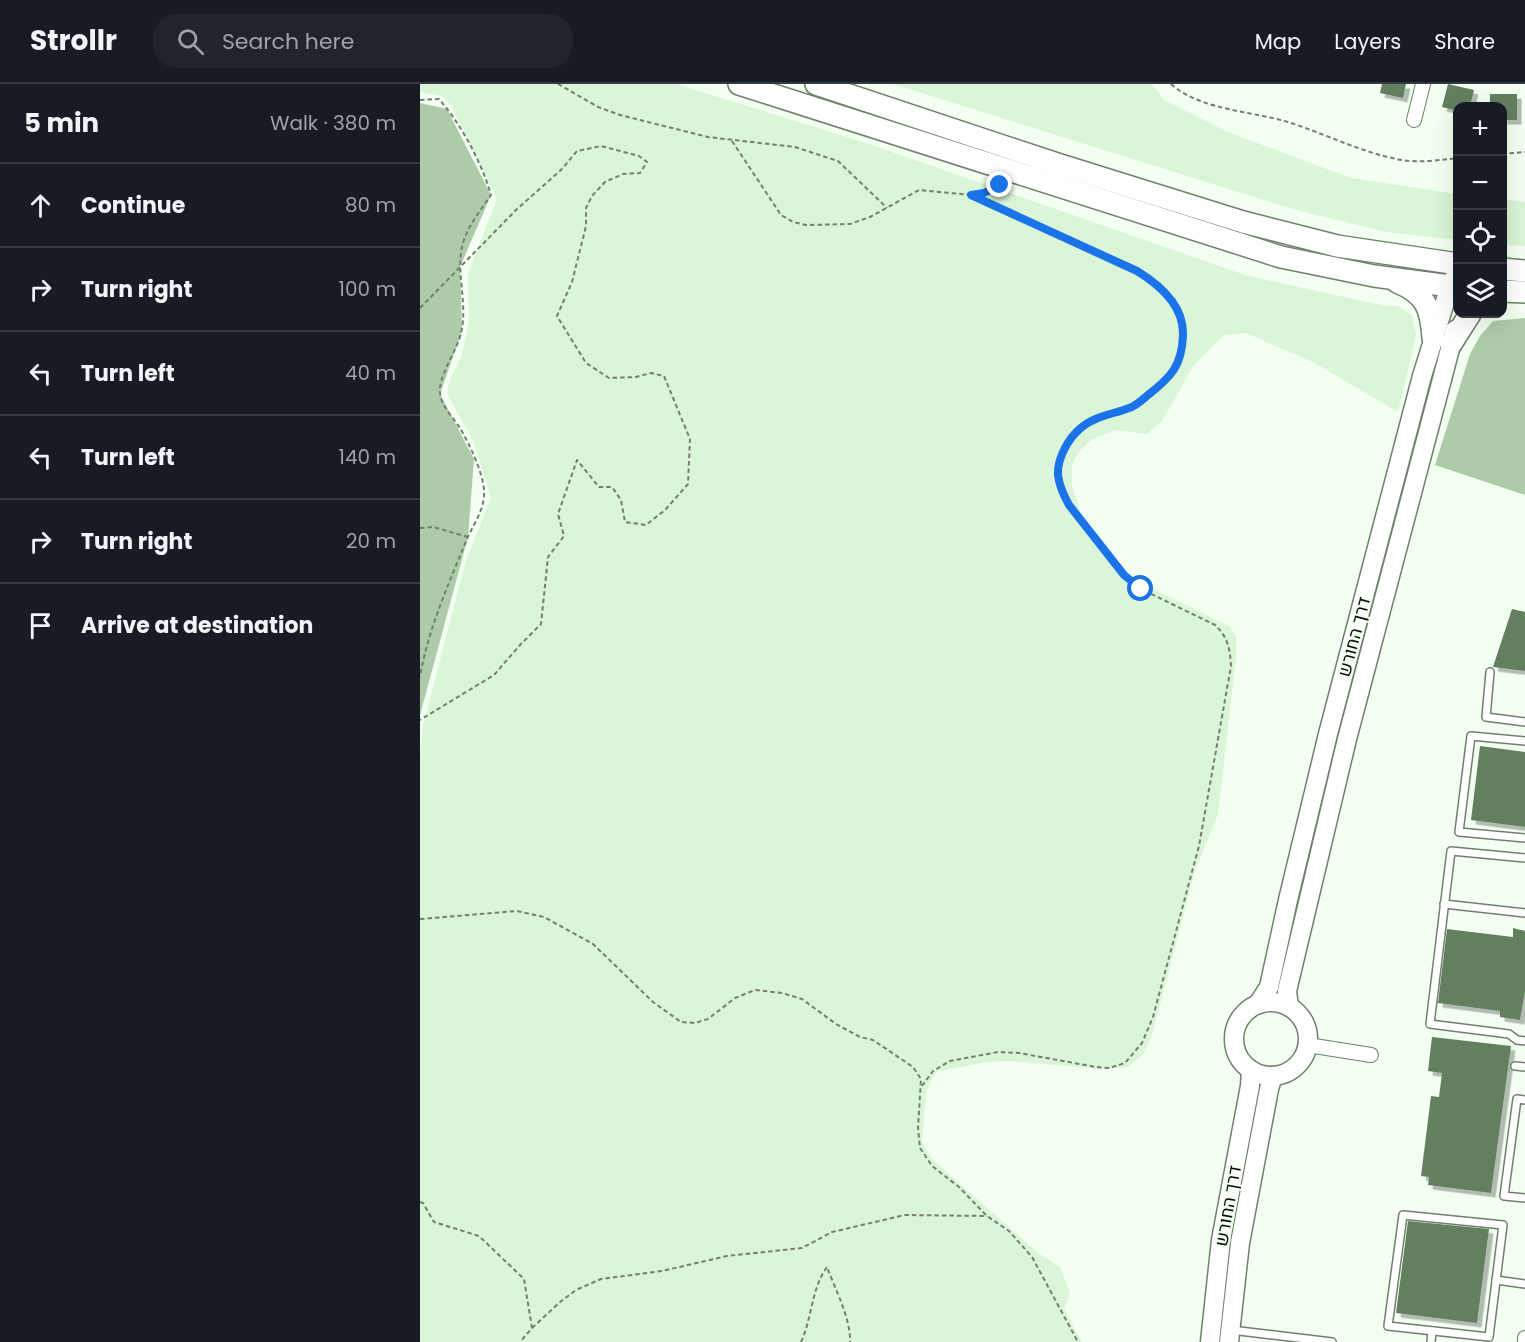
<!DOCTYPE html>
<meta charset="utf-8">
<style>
body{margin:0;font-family:Poppins,Heebo,sans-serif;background:#20242c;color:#f1f3f6}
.controls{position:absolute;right:18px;top:18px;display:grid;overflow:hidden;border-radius:12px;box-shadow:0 6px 24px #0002}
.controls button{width:54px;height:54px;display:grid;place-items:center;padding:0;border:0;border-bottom:2px solid #363941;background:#171b24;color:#f1f3f6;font:30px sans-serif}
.stop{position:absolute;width:18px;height:18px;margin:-14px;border:4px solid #1a73e8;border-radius:50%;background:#fff}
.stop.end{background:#1a73e8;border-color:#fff;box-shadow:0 2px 6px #0008}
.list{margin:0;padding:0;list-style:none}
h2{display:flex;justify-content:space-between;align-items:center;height:78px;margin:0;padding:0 24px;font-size:26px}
h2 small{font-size:20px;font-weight:400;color:#9ea1a6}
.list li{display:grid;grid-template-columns:39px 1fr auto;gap:18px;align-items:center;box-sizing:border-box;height:84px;padding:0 24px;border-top:2px solid #363941}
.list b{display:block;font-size:22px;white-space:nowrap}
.list em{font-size:20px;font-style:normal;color:#9ea1a6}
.icon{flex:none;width:33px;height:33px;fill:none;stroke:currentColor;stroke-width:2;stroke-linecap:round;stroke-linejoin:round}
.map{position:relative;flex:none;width:1105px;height:1258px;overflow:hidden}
header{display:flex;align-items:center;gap:36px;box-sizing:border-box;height:84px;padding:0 30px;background:#171b24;border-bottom:2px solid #363941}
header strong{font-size:28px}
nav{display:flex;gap:33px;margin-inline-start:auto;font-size:21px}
.search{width:420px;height:54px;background:#20242c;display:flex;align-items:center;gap:15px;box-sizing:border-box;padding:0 21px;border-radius:24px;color:#9ea1a6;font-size:22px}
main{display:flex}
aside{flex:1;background:#171b24}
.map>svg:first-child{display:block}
.green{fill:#daf5d7}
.forest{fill:#adcba9}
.building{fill:#637f60;filter:url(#shadow)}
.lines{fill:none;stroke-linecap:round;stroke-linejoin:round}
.lane-casing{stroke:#6f816d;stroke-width:10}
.street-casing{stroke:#6f816d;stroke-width:16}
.secondary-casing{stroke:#6f816d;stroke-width:21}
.primary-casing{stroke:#6f816d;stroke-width:24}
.path{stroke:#757e74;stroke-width:2;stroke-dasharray:4.5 3;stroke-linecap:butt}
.lane{stroke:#fff;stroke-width:7}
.street{stroke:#fff;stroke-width:14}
.secondary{stroke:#fff;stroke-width:18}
.primary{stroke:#fff;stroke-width:21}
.route{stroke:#1a73e8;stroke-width:8}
.labels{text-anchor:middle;stroke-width:4.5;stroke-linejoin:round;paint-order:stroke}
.street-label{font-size:18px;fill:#070d06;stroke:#f2fff1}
</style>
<header>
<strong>Strollr</strong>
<div class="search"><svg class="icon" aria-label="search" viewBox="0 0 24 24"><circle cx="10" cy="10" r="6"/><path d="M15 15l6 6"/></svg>Search here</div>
<nav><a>Map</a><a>Layers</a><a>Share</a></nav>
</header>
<main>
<aside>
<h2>5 min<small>Walk · 380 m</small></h2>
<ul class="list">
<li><svg class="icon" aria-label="ahead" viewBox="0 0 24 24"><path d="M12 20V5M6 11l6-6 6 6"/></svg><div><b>Continue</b></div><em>80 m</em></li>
<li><svg class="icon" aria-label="right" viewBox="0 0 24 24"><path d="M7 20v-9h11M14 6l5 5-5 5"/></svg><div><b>Turn right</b></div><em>100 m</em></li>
<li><svg class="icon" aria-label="left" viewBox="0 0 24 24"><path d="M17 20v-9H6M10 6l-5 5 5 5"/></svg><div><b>Turn left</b></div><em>40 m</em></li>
<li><svg class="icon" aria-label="left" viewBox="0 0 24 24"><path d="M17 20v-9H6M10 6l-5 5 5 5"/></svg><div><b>Turn left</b></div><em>140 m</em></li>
<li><svg class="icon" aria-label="right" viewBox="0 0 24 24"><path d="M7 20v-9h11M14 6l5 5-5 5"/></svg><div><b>Turn right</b></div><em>20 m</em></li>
<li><svg class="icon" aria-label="arrive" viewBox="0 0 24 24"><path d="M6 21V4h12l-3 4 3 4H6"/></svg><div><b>Arrive at destination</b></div></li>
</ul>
</aside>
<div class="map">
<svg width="1105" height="1258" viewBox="0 0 1105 1258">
<defs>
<filter id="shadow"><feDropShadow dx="4.5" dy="4.5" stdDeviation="0" flood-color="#0004"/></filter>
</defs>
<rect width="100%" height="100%" fill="#f2fff1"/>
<g class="green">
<polygon points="0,0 256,0 449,60 828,192 966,222 977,222 992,231 996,251 978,328 893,278 826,249 804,251 774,281 742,337 727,350 696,346 673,355 659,367 652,380 652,404 664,436 713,495 809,542 816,552 817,566 798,730 775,787 732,951 725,968 708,983 679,985 590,977 567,978 516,988 506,1008 502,1058 511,1074 618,1169 640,1183 650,1209 644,1225 662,1258 0,1258 0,672 3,642 46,476 71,414 54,359 28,311 28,300 41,273 49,239 48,190 77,115 31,21 22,12 0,8"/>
<polygon points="473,0 732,0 744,16 808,48 931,94 1037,110 1037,156 966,148 876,126"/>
<polygon points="1083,115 1105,118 1105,162 1083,161"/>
</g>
<g class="forest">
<polygon points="0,19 27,25 71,111 40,183 42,247 20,310 54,375 48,453 0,631"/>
<polygon points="1105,234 1105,411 1015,381 1050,270 1060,252 1073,237"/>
</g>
<g class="building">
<polygon points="962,0 986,0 983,14 960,9"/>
<polygon points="1028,0 1054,6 1050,22 1038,22 1038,27 1022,23"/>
<polygon points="1070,10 1097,10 1097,36 1083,36 1083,22 1070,22"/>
<polygon points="1092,525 1105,528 1105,587 1073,583"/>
<polygon points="1060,662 1105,668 1105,743 1051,736"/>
<polygon points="1093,844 1105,847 1105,907 1100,936 1080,933 1080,927 1018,919 1027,845 1093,853"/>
<polygon points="1012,953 1091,962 1071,1109 1008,1101 1009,1093 1001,1092 1011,1012 1019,1013 1022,989 1008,987"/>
<polygon points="988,1137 1069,1145 1057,1239 976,1229"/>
</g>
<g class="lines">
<defs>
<g id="lane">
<polyline points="1070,588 1066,633 1105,638"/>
<polyline points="1105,657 1051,652 1039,748 1105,754"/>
<polyline points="1105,774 1031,767 1010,940 1089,950 1097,956 1105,957"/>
<polyline points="1024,820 1105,829"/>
<polyline points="1095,982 1105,983"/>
<polyline points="1105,1016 1097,1015 1084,1112 1105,1114"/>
<polygon points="983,1131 1083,1141 1069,1253 968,1242"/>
<polyline points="1076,1196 1105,1200"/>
<polyline points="811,1246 912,1258"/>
<polyline points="1011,1258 1012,1247"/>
</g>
<g id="street">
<polyline points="994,36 1003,0"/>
<polyline points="888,961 951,971"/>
<polyline points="1105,1258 1105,1254"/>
</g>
<g id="secondary">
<circle cx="851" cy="955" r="37"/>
<polyline points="838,920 849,903 868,816 908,650 1002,292 1030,202 1037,189"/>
<polyline points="869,923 867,907 927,655 1035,246"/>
<polyline points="790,1258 801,1156 830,1002 831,986"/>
<polyline points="809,1258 820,1159 849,1005 853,992"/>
</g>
<g id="primary">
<polyline points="319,0 861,173 954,192 1038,203"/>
<polyline points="396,0 637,80 823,138 917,162 1038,180"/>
<polyline points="1082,185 1105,187"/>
<path d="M 977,198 C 1006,210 1011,224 1013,254"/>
<polyline points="1082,207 1105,208"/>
<polyline points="1031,260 1050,230"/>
</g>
</defs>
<use href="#lane" class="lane-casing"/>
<use href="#street" class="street-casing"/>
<use href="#secondary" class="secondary-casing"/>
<use href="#primary" class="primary-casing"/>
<g class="path">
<polyline points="138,0 178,23 200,31 288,53 375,63 418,77 467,124"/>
<path d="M 751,0 C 780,26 831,27 868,38 C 906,50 942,69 982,76 C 1000,79 1020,76 1038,74"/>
<path d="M 0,16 L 19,15 C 41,40 62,79 71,111 C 60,127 46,144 42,163 C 36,191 48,220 41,249 C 37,267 18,292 20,309 C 21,322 33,333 40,344 C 49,359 66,394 64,412 C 63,428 53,441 47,455 C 29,499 8,545 0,593"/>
<polyline points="312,57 361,131 373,138 386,141 430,140 450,133 499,106 551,111 564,109 580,100"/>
<polyline points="1082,70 1105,68"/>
<polyline points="0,224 97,125 141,86 157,67 181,62 219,72 227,78 220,89 203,90 185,98 172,112 166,124 166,142 152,198 137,232 166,279 189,294 216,293 231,289 244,292 270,355 268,400 245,426 226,441 205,438 201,416 192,403 179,403 157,376 138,430 144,452 128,473 121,540 100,561 74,591 0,636"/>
<polyline points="0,444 13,443 48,453"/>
<polyline points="0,835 97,827 124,833 173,860 233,918 261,938 275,939 288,935 315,914 335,906 362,909 382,915 416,940 440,953 453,956 493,983 501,995 498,1044 500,1064 512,1082 539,1103 567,1132 589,1147 612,1173 658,1258"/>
<path d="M 502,1002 L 513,987 L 530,977 L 578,968 L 599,969 L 676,983 L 689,984 L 705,979 L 722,959 L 733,933 L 779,762 L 811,582 C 810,565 808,553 795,541 L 721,505 L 704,491 L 649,421 C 630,385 640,351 678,334 C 689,330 703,328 713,323 C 741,307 772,277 762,242 C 755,215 740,201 717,187 L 551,111"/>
<polyline points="0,1118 3,1119 14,1138 59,1152 104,1195 112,1244 100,1258"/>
<polyline points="112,1244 140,1218 156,1206 181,1195 242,1187 307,1172 382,1164 412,1148 485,1131 567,1132"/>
<path d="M 381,1258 C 392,1235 391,1205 407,1183 C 415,1205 431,1235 430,1258"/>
</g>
<use href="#lane" class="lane"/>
<use href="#street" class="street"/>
<use href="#secondary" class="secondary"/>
<use href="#primary" class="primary"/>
</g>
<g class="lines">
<path class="route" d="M 580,101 L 564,109 L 551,111 L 717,187 C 740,201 764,222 763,251 C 762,282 751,293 728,311 C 722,316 716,322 709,324 C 694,330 675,332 662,343 C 649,353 637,374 638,391 C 639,401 644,412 649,421 L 704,491 L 721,505"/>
</g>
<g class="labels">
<g class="street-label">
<text transform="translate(934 553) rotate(-75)" y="6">דרך החורש</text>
<text transform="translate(808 1122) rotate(-80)" y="6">דרך החורש</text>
</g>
</g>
</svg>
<div class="controls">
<button>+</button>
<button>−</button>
<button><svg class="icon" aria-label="locate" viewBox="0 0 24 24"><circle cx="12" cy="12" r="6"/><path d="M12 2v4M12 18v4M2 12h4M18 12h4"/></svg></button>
<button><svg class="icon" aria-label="layers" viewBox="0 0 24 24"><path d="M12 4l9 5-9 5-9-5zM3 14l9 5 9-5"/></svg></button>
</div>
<div class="stop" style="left:721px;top:505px"></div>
<div class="stop end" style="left:580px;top:101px"></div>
</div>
</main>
